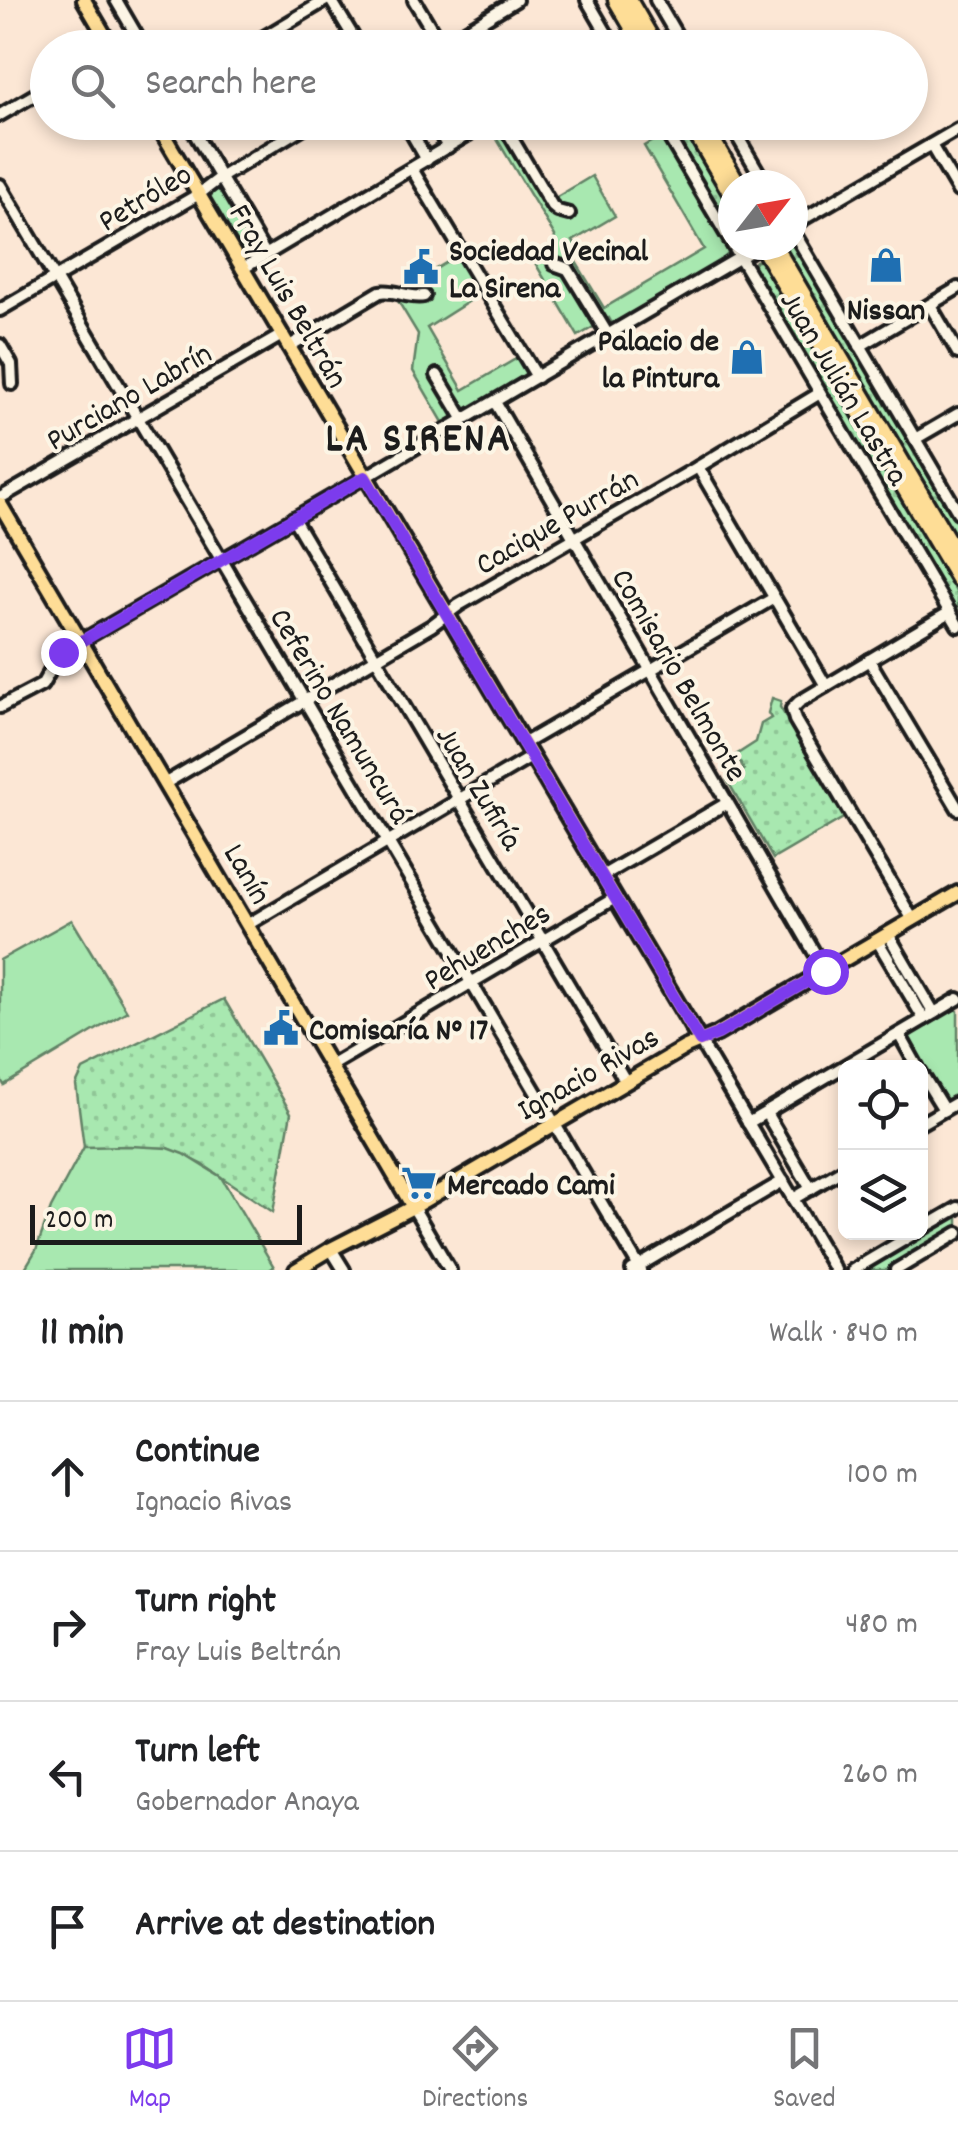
<!DOCTYPE html>
<meta charset="utf-8">
<style>
body{margin:0;font-family:Dekko,sans-serif;background:#f6f6f6;color:#202124}
.controls{position:absolute;right:30px;bottom:30px;display:grid;overflow:hidden;border-radius:15px;box-shadow:0 5px 15px #0003}
.controls button{width:90px;height:90px;display:grid;place-items:center;padding:0;border:0;border-bottom:2px solid #e0e0e0;background:#fff;color:#202124;font:50px sans-serif}
.compass{position:absolute;left:718px;top:170px;width:90px;height:90px;border-radius:50%;background:#fff;box-shadow:0 5px 15px #0003;rotate:59deg}
.scale{position:absolute;left:30px;bottom:25px;width:272px;box-sizing:border-box;padding-left:10px;border:5px solid #1c1c1c;border-top:0;font-size:28px;line-height:35px;white-space:nowrap;color:#1c1c1c;-webkit-text-stroke:8px #fcf5e5;paint-order:stroke}
.stop{position:absolute;width:30px;height:30px;margin:-22px;border:8px solid #7c3aed;border-radius:50%;background:#fff}
.stop.end{background:#7c3aed;border-color:#fff;box-shadow:0 2px 10px #0008}
.list{margin:0;padding:0;list-style:none}
h2{display:flex;justify-content:space-between;align-items:center;height:130px;margin:0;padding:0 40px;font-size:42px}
h2 small{font-size:32px;font-weight:400;color:#757577}
.list li{display:grid;grid-template-columns:65px 1fr auto;gap:30px;align-items:center;box-sizing:border-box;height:150px;padding:0 40px;border-top:2px solid #e0e0e0}
.list b{display:block;font-size:38px;white-space:nowrap}
.list p{margin:0;font-size:32px;white-space:nowrap;color:#757577}
.list em{font-size:32px;font-style:normal;color:#757577}
.icon{flex:none;width:55px;height:55px;fill:none;stroke:currentColor;stroke-width:2;stroke-linecap:round;stroke-linejoin:round}
.map{position:relative;flex:none;width:958px;height:1270px;overflow:hidden}
.search{position:absolute;background:#fff;box-shadow:0 5px 15px #0003;left:30px;right:30px;top:30px;height:110px;display:flex;align-items:center;gap:25px;box-sizing:border-box;padding:0 35px;border-radius:55px;color:#757577;font-size:38px}
.sheet{height:730px;background:#fff}
nav{display:flex;justify-content:space-around;align-items:center;box-sizing:border-box;height:140px;border-top:2px solid #e0e0e0;background:#fff;font-size:28px;color:#757577}
nav a{display:grid;justify-items:center;gap:5px}
nav .on{color:#7c3aed}
.map>svg:first-child{display:block}
.grass{fill:url(#grass-dots);stroke:#628266;stroke-width:2.5}
.green{fill:#a8e8b0;stroke:#628266;stroke-width:2.5}
.lines{fill:none;stroke-linecap:round;stroke-linejoin:round}
.minor-casing{stroke:#1c1c1c;stroke-width:18}
.major-casing{stroke:#1c1c1c;stroke-width:20}
.highway-casing{stroke:#1c1c1c;stroke-width:21}
.minor{stroke:#fcf5e5;stroke-width:10}
.major{stroke:#fedd96;stroke-width:12}
.highway{stroke:#fedd96;stroke-width:14}
.route{stroke:#7c3aed;stroke-width:12}
.labels{text-anchor:middle;stroke-width:8;stroke-linejoin:round;paint-order:stroke}
.street-label{font-size:32px;fill:#1c1c1c;stroke:#fcf5e5}
.poi-label{font-size:32px;font-weight:bold;fill:#1c1c1c;stroke:#fcf5e5;text-anchor:start}
.district-label{font-size:42px;font-weight:bold;letter-spacing:2.5px;fill:#1c1c1c;stroke:#fcf5e5}
</style>
<div class="map">
<svg width="958" height="1270" viewBox="0 0 958 1270">
<defs>
<pattern id="grass-dots" width="8" height="8" patternUnits="userSpaceOnUse" patternTransform="scale(2.5)"><rect width="8" height="8" fill="#a8e8b0"/><path d="M2 2h.1M6 6h.1" fill="none" stroke="#90c697" stroke-width="1.8" stroke-linecap="round"/></pattern>
</defs>
<rect width="100%" height="100%" fill="#fce7d5"/>
<filter id="ink" filterUnits="userSpaceOnUse"><feTurbulence type="fractalNoise" baseFrequency=".01" numOctaves="2"/><feDisplacementMap in="SourceGraphic" scale="20" xChannelSelector="R" yChannelSelector="G"/><feConvolveMatrix kernelMatrix="1 2 1 2 8 2 1 2 1" color-interpolation-filters="sRGB"/></filter>
<g filter="url(#ink)">
<g class="grass">
<polygon points="665,123 679,123 733,213 733,236"/>
<polygon points="793,242 958,522 958,540 786,248 786,245 793,245"/>
<polygon points="756,261 763,261 775,278 775,286 958,595 958,617 755,272 753,265"/>
<polygon points="772,698 781,701 780,707 845,817 773,859 727,780 744,770 736,755 756,742 761,724 771,718 768,713"/>
<polygon points="224,999 291,1113 273,1212 202,1164 168,1148 84,1147 76,1085 83,1070"/>
</g>
<g class="green">
<polygon points="512,126 555,198 592,176 615,216 573,241 580,253 573,257 604,308 704,249 644,146 661,136 726,247 728,254 723,259 613,325 609,318 578,336 531,256 554,243 555,236 495,136"/>
<polygon points="216,189 225,193 256,245 257,251 254,256 249,258 242,254 211,202 210,197"/>
<polygon points="459,255 482,293 427,328 463,390 519,357 527,371 523,377 444,424 413,371 418,334 398,301 406,287"/>
<polygon points="72,920 127,1011 4,1085 0,1078 0,960"/>
<polygon points="954,1009 958,1011 958,1096 946,1101 910,1044 909,1037 913,1032"/>
<polygon points="130,1146 168,1148 184,1154 221,1177 274,1267 269,1270 24,1270 36,1250 51,1208 84,1147"/>
<polygon points="958,1213 958,1229 889,1270 862,1270"/>
</g>
<g class="lines">
<defs>
<g id="minor">
<polyline points="116,0 144,48"/>
<polyline points="331,0 360,48"/>
<polyline points="414,0 441,45"/>
<polyline points="587,0 615,48"/>
<polyline points="656,0 684,48"/>
<polyline points="246,48 326,0"/>
<polyline points="437,48 516,0"/>
<polyline points="0,115 48,87"/>
<polyline points="188,122 266,255"/>
<polyline points="405,122 427,160"/>
<polyline points="433,122 448,147"/>
<polyline points="502,122 552,206 558,211 569,214"/>
<polyline points="660,122 958,626"/>
<polyline points="729,122 766,185"/>
<polyline points="931,145 958,191"/>
<polyline points="412,169 537,377"/>
<polyline points="0,185 641,1270"/>
<polyline points="793,225 958,129"/>
<polyline points="793,231 958,512"/>
<polyline points="554,264 568,269 608,335"/>
<polyline points="242,269 489,122"/>
<polyline points="930,305 958,353"/>
<polyline points="0,310 199,194 220,178 312,122"/>
<polyline points="0,345 11,364 12,384"/>
<polyline points="860,346 958,288"/>
<path d="M 288,347 L 380,292 C 395,289 408,299 424,296"/>
<polyline points="437,375 464,420"/>
<polyline points="495,402 825,971"/>
<polyline points="915,439 958,414"/>
<polyline points="698,467 826,686"/>
<polyline points="0,498 282,335"/>
<polyline points="293,518 626,1082"/>
<polyline points="869,660 958,809"/>
<polyline points="0,707 42,685 58,657 69,648 379,469 761,245"/>
<polyline points="523,744 774,598"/>
<polyline points="164,784 431,626 459,605 698,467 820,393"/>
<polyline points="602,876 727,803"/>
<polyline points="913,920 795,720 792,709 799,702 950,612"/>
<polyline points="247,925 531,757"/>
<polyline points="888,934 934,1013"/>
<polyline points="877,940 924,1019"/>
<polyline points="899,1034 918,1068"/>
<polyline points="700,1041 835,1270"/>
<polyline points="330,1066 615,898"/>
<polyline points="920,1071 944,1110"/>
<polyline points="766,1113 811,1189"/>
<polyline points="748,1123 958,999"/>
<polyline points="920,1124 958,1102"/>
<polyline points="793,1199 846,1168"/>
<polyline points="413,1207 450,1270"/>
<polyline points="920,1230 958,1208"/>
<polyline points="331,1249 344,1270"/>
<polyline points="632,1270 783,1181"/>
<polyline points="853,1270 917,1232"/>
<polyline points="896,1270 958,1233"/>
</g>
<g id="major">
<polyline points="84,0 112,48"/>
<polyline points="156,122 700,1041"/>
<polyline points="0,504 413,1207"/>
<polyline points="296,1270 331,1249 413,1207 686,1047 717,1034 958,893"/>
</g>
<g id="highway">
<polyline points="616,0 644,48"/>
<polyline points="629,0 657,48"/>
<polyline points="689,122 733,197"/>
<polyline points="702,122 739,185"/>
<polyline points="761,245 958,579"/>
<polyline points="774,245 958,557"/>
</g>
</defs>
<use href="#minor" class="minor-casing"/>
<use href="#major" class="major-casing"/>
<use href="#highway" class="highway-casing"/>
<use href="#minor" class="minor"/>
<use href="#major" class="major"/>
<use href="#highway" class="highway"/>
</g>
</g>
<g class="lines" filter="url(#ink)">
<polyline class="route" points="63,652 365,477 700,1041 718,1034 825,971"/>
</g>
<defs>
<symbol id="shop-bare" viewBox="-9 -9 18 18"><path d="M-5-2.5h2.3a2.7 3.5 0 0 1 5.4 0H5L5.5 6h-11ZM-1.5-2.5h3a1.5 2.3 0 0 0-3 0Z" fill="#1f6fb2" stroke="#fcf5e5" stroke-width="2.5" paint-order="stroke"/></symbol>
<symbol id="civic-bare" viewBox="-9 -9 18 18"><path d="M-.6-6.5H3V-4.5H.6V-3L4-1V1h2V6H-6V1h2V-1L-.6-3ZM-1.2 2.5V6h2.4V2.5Z" fill="#1f6fb2" stroke="#fcf5e5" stroke-width="2.5" paint-order="stroke"/></symbol>
<symbol id="supermarket-bare" viewBox="-9 -9 18 18"><path d="M-6-5.5h2.5l.6 2H6L4.5 2H-2.5L-4.4-4H-6ZM-1.5 3.2a1.3 1.3 0 1 0 .1 0ZM3 3.2a1.3 1.3 0 1 0 .1 0Z" fill="#1f6fb2" stroke="#fcf5e5" stroke-width="2.5" paint-order="stroke"/></symbol>
</defs>
<g fill-rule="evenodd">
<use href="#shop-bare" x="861" y="240" width="50" height="50"/>
<use href="#civic-bare" x="396" y="242" width="50" height="50"/>
<use href="#shop-bare" x="722" y="332" width="50" height="50"/>
<use href="#civic-bare" x="256" y="1003" width="50" height="50"/>
<use href="#supermarket-bare" x="394" y="1158" width="50" height="50"/>
</g>
<g class="labels">
<g class="street-label">
<text transform="translate(144 196) rotate(-31)" y="11">Petróleo</text>
<text transform="translate(290 295) rotate(60)" y="11">Fray Luis Beltrán</text>
<text transform="translate(846 387) rotate(59)" y="11">Juan Julián Lastra</text>
<text transform="translate(128 395) rotate(-30)" y="11">Purciano Labrín</text>
<text transform="translate(556 520) rotate(-30)" y="11">Cacique Purrán</text>
<text transform="translate(681 674) rotate(60)" y="11">Comisario Belmonte</text>
<text transform="translate(342 715) rotate(59)" y="11">Ceferino Namuncurá</text>
<text transform="translate(481 787) rotate(59)" y="11">Juan Zufiría</text>
<text transform="translate(249 873) rotate(60)" y="11">Lanín</text>
<text transform="translate(486 945) rotate(-31)" y="11">Pehuenches</text>
<text transform="translate(587 1072) rotate(-30)" y="11">Ignacio Rivas</text>
</g>
<g class="poi-label">
<text x="449" y="260">Sociedad Vecinal<tspan x="449" dy="37">La Sirena</tspan></text>
<text x="886" y="319" text-anchor="middle">Nissan</text>
<text x="719" y="350" text-anchor="end">Palacio de<tspan x="719" dy="37">la Pintura</tspan></text>
<text x="309" y="1039">Comisaría N° 17</text>
<text x="447" y="1194">Mercado Cami</text>
</g>
<g class="district-label">
<text x="419" y="450">LA SIRENA</text>
</g>
</g>
</svg>
<div class="controls">
<button><svg class="icon" aria-label="locate" viewBox="0 0 24 24"><circle cx="12" cy="12" r="6"/><path d="M12 2v4M12 18v4M2 12h4M18 12h4"/></svg></button>
<button><svg class="icon" aria-label="layers" viewBox="0 0 24 24"><path d="M12 4l9 5-9 5-9-5zM3 14l9 5 9-5"/></svg></button>
</div>
<svg class="compass" viewBox="-18 -18 36 36"><path d="M0-13l5 13h-10z" fill="#e53935"/><path d="M0 13l5-13h-10z" fill="#757577"/></svg>
<div class="scale">200 m</div>
<div class="stop" style="left:825px;top:971px"></div>
<div class="stop end" style="left:63px;top:652px"></div>
<div class="search"><svg class="icon" aria-label="search" viewBox="0 0 24 24"><circle cx="10" cy="10" r="6"/><path d="M15 15l6 6"/></svg>Search here</div>
</div>
<section class="sheet">
<h2>11 min<small>Walk · 840 m</small></h2>
<ul class="list">
<li><svg class="icon" aria-label="ahead" viewBox="0 0 24 24"><path d="M12 20V5M6 11l6-6 6 6"/></svg><div><b>Continue</b><p>Ignacio Rivas</p></div><em>100 m</em></li>
<li><svg class="icon" aria-label="right" viewBox="0 0 24 24"><path d="M7 20v-9h11M14 6l5 5-5 5"/></svg><div><b>Turn right</b><p>Fray Luis Beltrán</p></div><em>480 m</em></li>
<li><svg class="icon" aria-label="left" viewBox="0 0 24 24"><path d="M17 20v-9H6M10 6l-5 5 5 5"/></svg><div><b>Turn left</b><p>Gobernador Anaya</p></div><em>260 m</em></li>
<li><svg class="icon" aria-label="arrive" viewBox="0 0 24 24"><path d="M6 21V4h12l-3 4 3 4H6"/></svg><div><b>Arrive at destination</b></div></li>
</ul>
</section>
<nav>
<a class="on"><svg class="icon" aria-label="map" viewBox="0 0 24 24"><path d="M3 6l6-2 6 2 6-2v14l-6 2-6-2-6 2zM9 4v14M15 6v14"/></svg>Map</a>
<a><svg class="icon" aria-label="directions" viewBox="0 0 24 24"><path d="M12 3l9 9-9 9-9-9zM9 14v-3h6M13 9l2 2-2 2"/></svg>Directions</a>
<a><svg class="icon" aria-label="saved" viewBox="0 0 24 24"><path d="M7 4h10v16l-5-4-5 4z"/></svg>Saved</a>
</nav>
